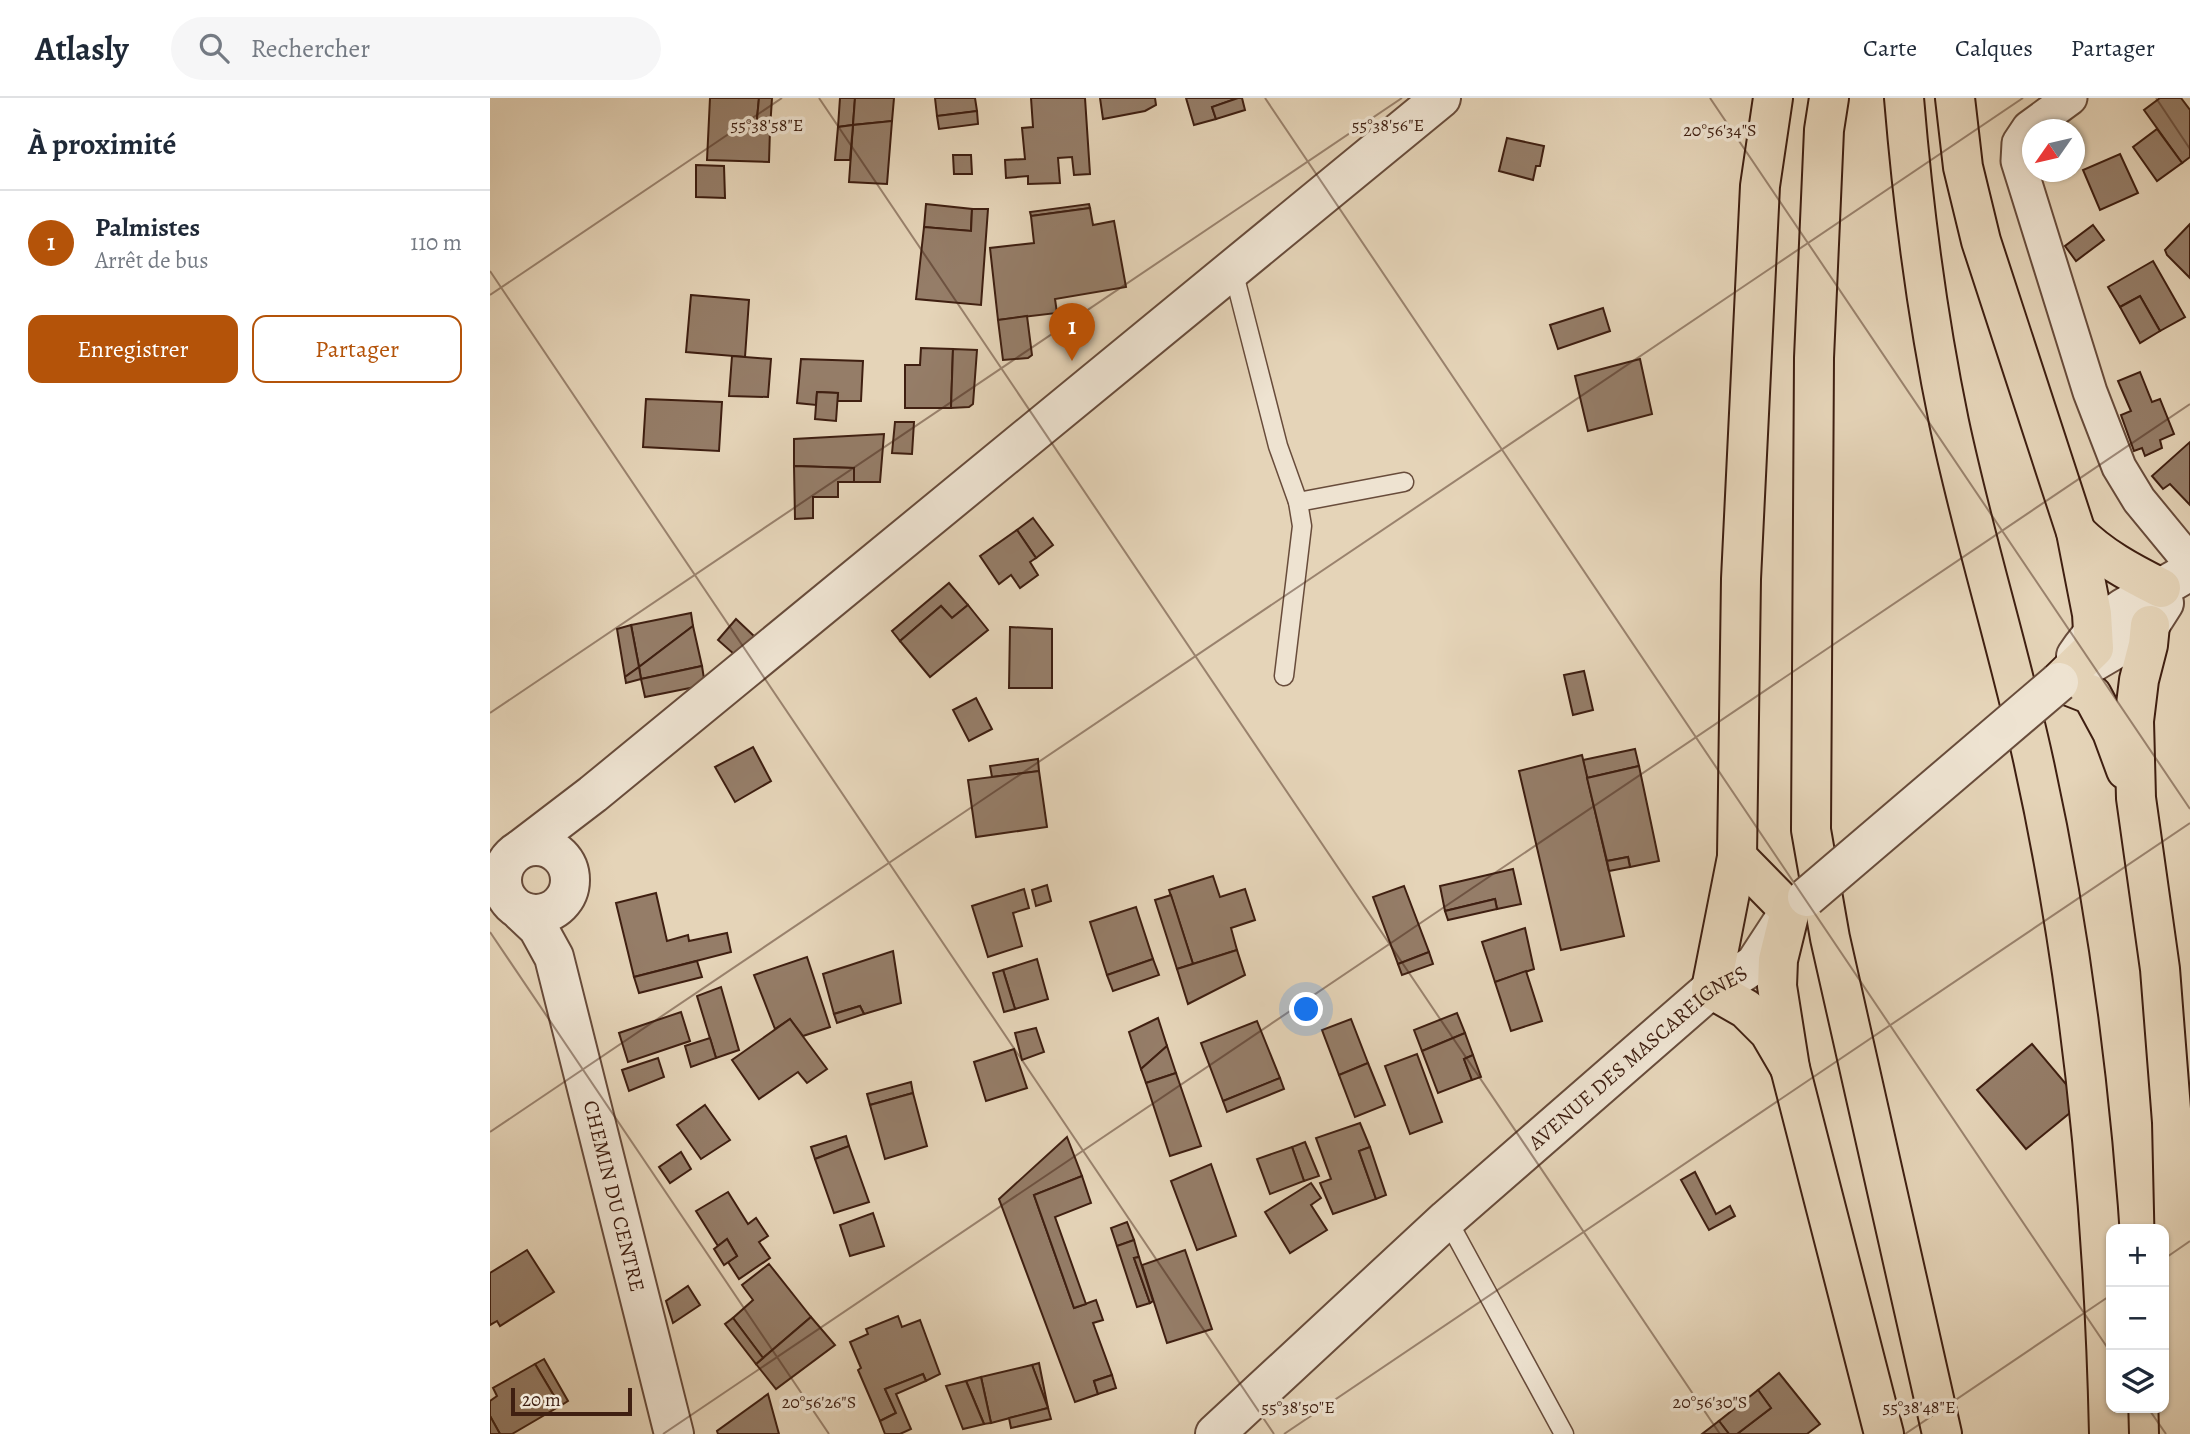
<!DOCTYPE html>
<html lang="fr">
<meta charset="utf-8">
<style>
body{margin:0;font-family:Alegreya,serif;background:#f6f6f7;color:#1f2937}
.controls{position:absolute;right:21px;bottom:21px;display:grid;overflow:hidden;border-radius:14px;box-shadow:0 2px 5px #0004}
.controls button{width:63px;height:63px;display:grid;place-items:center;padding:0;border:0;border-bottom:2px solid #e0e1e3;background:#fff;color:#1f2937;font:35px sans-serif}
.compass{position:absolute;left:1532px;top:21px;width:63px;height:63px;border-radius:50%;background:#fff;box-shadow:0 2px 5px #0004;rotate:236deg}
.scale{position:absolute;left:21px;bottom:18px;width:121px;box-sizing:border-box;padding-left:7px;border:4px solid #3f1f11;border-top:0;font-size:19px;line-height:24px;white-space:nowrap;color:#3f1f11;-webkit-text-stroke:5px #eee3d1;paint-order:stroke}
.you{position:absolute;left:817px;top:912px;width:24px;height:24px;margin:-18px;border:5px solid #fff;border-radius:50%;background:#1a73e8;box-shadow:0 0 0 10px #1a73e833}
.badge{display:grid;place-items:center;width:46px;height:46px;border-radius:50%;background:#b45309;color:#fff;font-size:23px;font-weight:700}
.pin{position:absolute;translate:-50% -58px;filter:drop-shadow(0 2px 4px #0008)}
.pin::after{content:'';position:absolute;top:37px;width:24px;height:21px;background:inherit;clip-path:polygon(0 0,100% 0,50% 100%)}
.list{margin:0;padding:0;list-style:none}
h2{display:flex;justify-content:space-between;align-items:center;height:91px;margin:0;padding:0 28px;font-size:30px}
h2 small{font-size:23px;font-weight:400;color:#747a83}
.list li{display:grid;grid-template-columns:46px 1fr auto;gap:21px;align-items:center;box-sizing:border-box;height:105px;padding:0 28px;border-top:2px solid #e0e1e3}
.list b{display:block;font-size:26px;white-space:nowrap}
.list p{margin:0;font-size:23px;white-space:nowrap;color:#747a83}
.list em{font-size:23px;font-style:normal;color:#747a83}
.actions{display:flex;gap:14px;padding:21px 28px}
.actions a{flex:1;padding:16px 0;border:2px solid #b45309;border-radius:14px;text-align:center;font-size:24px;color:#b45309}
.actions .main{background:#b45309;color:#fff}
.icon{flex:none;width:38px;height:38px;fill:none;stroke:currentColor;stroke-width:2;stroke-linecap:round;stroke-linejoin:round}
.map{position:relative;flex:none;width:1700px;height:1336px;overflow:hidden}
header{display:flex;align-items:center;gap:42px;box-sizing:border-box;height:98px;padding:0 35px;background:#fff;border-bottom:2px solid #e0e1e3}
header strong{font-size:33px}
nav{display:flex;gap:38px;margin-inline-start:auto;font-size:24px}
.search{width:490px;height:63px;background:#f6f6f7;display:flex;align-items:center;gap:18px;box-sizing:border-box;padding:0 24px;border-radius:38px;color:#747a83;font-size:26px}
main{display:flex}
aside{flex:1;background:#fff}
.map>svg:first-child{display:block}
.building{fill:#957d68;stroke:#3f1f11;stroke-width:2}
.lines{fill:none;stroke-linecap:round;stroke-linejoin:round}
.service-casing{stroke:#684c3b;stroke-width:21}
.minor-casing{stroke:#684c3b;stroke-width:37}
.tertiary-casing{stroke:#684c3b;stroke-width:42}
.trunk-casing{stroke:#3f1f11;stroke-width:42}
.service{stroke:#eee3d1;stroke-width:18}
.minor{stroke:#eee3d1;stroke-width:33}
.tertiary{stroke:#eee3d1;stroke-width:38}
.trunk{stroke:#e5d4b8;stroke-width:38}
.tertiary-bridge-casing{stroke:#684c3b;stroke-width:42;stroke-linecap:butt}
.tertiary-bridge{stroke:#eee3d1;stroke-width:38}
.ticks{fill:none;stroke:#3f1f11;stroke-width:2;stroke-opacity:0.45}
.labels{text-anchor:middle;stroke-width:7;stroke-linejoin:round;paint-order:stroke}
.street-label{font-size:21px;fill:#3f1f11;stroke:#eee3d1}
.ticks-label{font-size:18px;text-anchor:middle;fill:#3f1f11;stroke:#eee3d1;stroke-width:7;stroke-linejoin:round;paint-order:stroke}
</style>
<header>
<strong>Atlasly</strong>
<div class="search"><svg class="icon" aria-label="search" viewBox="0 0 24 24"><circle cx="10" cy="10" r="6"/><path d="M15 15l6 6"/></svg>Rechercher</div>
<nav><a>Carte</a><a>Calques</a><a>Partager</a></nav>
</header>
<main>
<aside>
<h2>À proximité<small></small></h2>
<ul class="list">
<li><span class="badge">1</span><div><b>Palmistes</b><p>Arrêt de bus</p></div><em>110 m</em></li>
</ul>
<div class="actions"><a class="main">Enregistrer</a><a>Partager</a></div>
</aside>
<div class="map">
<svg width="1700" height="1336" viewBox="0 0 1700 1336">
<rect width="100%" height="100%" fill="#e5d4b8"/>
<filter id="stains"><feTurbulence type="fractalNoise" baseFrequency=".00286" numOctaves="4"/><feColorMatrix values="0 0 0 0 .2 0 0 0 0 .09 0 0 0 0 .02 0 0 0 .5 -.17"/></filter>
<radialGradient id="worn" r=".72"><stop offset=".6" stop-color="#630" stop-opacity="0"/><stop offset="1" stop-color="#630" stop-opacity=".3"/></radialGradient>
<g class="building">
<polygon points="220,0 269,0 266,31 280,31 279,64 217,62"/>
<polygon points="269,0 282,0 280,31 266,31"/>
<polygon points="350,0 365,0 363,27 348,29"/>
<polygon points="365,0 404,0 402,23 363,27"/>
<polygon points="445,0 485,0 487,13 447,18"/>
<polygon points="541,0 595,0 600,76 584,77 582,59 568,60 570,85 538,86 538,78 516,80 515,62 535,61 532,30 543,29"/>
<polygon points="610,0 665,0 666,7 655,13 613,21"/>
<polygon points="696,0 748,0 722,9 726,21 704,27"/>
<polygon points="748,0 752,0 755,12 726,21 722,9"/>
<polygon points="1670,0 1691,0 1700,12 1700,59 1692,65 1654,12"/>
<polygon points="487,13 488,26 449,31 447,18"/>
<polygon points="402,23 397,86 359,84 363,27"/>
<polygon points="363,27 360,62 345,62 348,29"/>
<polygon points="1667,31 1692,65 1667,83 1643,49"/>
<polygon points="1017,40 1054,48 1050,68 1046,68 1043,82 1009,73"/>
<polygon points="1630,56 1648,95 1610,112 1593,72"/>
<polygon points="463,57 481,57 482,76 464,76"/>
<polygon points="206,67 234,68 235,100 206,99"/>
<polygon points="436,106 482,111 481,133 434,129"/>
<polygon points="599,106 600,110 541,118 540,114"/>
<polygon points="600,110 603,127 624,123 636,189 565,201 567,215 508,222 500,150 544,145 541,118"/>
<polygon points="482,111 498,111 491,207 426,201 434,129 481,133"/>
<polygon points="1700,126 1700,180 1677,157 1675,152"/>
<polygon points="1603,127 1614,142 1586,163 1575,148"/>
<polygon points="1663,163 1695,219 1670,233 1650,198 1630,209 1618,189"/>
<polygon points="201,197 259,202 255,259 196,254"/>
<polygon points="1650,198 1670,233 1650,245 1630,209"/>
<polygon points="1113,210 1120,233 1068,251 1060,227"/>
<polygon points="537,218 542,257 538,260 513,262 508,222"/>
<polygon points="431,250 463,251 461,310 415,310 415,267 430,267"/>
<polygon points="463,251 487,252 483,306 479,309 461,310"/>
<polygon points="242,258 281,261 278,299 239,298"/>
<polygon points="311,261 373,263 371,303 347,303 348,295 327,294 326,307 307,305"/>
<polygon points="1150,261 1162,316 1098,333 1085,278"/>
<polygon points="1650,274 1662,304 1670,301 1684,336 1670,342 1672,350 1655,358 1652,350 1644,353 1631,317 1641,313 1628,283"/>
<polygon points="327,294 348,295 346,323 325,321"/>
<polygon points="156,301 232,304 229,353 153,349"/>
<polygon points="405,324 424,324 422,356 402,355"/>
<polygon points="394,336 390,384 364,384 364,370 304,368 304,341"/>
<polygon points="1700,344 1700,407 1680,386 1673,391 1662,378"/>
<polygon points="304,368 364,370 364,384 348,384 348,399 323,399 323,420 305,421"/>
<polygon points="543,420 563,447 546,460 527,432"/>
<polygon points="527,432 546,460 540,464 548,477 530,490 521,477 509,486 490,458"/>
<polygon points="459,485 478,507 462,520 451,508 410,543 402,533"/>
<polygon points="478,507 498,532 440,579 410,543 451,508 462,520"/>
<polygon points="201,515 203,528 149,569 141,527"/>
<polygon points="246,521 265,539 245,557 228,542"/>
<polygon points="141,527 149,569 135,579 127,531"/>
<polygon points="203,528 212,568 151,581 149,569"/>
<polygon points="520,529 562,531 562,590 519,590"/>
<polygon points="212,568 215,587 155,599 151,581"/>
<polygon points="149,569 151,581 136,585 135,579"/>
<polygon points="1094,573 1103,612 1083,617 1074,577"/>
<polygon points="486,600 502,631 479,643 463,612"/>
<polygon points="263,649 281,683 245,704 225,669"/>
<polygon points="1145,651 1149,668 1097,680 1093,662"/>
<polygon points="1092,657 1134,838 1071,852 1029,673"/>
<polygon points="548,661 549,673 502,679 500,668"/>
<polygon points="1149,668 1169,763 1140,769 1138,759 1117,763 1097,680"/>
<polygon points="549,673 557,729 486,739 478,682"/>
<polygon points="1138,759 1140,769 1119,773 1117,763"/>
<polygon points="1023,771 1031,806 1007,811 1005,801 955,813 950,788"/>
<polygon points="723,778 730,799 755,791 765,822 741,830 747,852 703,866 679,792"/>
<polygon points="557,787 561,803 546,808 542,792"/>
<polygon points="914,788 939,854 908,866 883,799"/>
<polygon points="534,791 539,810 523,815 532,848 498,859 482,808"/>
<polygon points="166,795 177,843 198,837 199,843 237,835 241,854 144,879 126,805"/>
<polygon points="681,797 703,866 687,871 665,802"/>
<polygon points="1005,801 1007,811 958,822 955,813"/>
<polygon points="646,809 663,861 617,877 600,824"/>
<polygon points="1035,830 1044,871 1005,884 992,844"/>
<polygon points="747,852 755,877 698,906 687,871"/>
<polygon points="403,853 411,905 374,916 370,908 344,916 333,876"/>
<polygon points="939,854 943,866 912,877 908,866"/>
<polygon points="317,859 340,929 313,938 300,921 285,931 264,877"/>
<polygon points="547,861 558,901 525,911 513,872"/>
<polygon points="663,861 669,877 623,893 617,877"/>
<polygon points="207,863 212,879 149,895 144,879"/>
<polygon points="513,872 525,911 514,914 503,875"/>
<polygon points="1036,873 1052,923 1021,933 1005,884"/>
<polygon points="231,889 249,952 226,960 207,898"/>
<polygon points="370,908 374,916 347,925 344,916"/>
<polygon points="191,914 200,943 138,964 129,935"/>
<polygon points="967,915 975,935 932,953 924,932"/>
<polygon points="668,920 677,948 651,971 639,934"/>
<polygon points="300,921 337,971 317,985 308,974 269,1001 242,962"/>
<polygon points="861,921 878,965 849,977 832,932"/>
<polygon points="767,923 790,980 733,1003 711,945"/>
<polygon points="546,930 554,954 532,962 525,935"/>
<polygon points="975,935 983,957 974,961 982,982 948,995 932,953"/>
<polygon points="220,940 226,960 201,969 195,948"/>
<polygon points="1542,946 1592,1005 1536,1051 1487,992"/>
<polygon points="677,948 686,975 656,985 651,971"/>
<polygon points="524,951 537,990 496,1003 484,964"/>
<polygon points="927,956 952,1024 920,1036 895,968"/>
<polygon points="983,957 991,979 982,982 974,961"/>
<polygon points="168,960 174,979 139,993 132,972"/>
<polygon points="878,965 895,1007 865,1019 849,977"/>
<polygon points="686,975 711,1048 680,1058 656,985"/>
<polygon points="790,980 794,991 737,1014 733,1003"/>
<polygon points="421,984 423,995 380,1007 377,996"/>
<polygon points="423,995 437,1048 395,1061 380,1007"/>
<polygon points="215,1007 240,1042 211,1061 187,1027"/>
<polygon points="870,1025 880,1049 869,1053 886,1101 843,1116 830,1085 841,1081 826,1040"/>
<polygon points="356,1038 359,1048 325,1061 321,1049"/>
<polygon points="577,1039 592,1078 544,1097 584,1210 606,1202 613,1222 603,1225 622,1277 604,1283 608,1296 585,1304 509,1101"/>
<polygon points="815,1044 829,1078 814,1083 802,1049"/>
<polygon points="359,1048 379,1104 344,1115 325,1061"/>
<polygon points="802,1049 814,1083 780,1096 767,1061"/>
<polygon points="880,1049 896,1097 886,1101 869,1053"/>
<polygon points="191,1054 201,1071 180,1085 169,1069"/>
<polygon points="721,1066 746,1138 707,1152 681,1083"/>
<polygon points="1205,1074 1226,1116 1240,1108 1245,1118 1219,1132 1191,1082"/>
<polygon points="592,1078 601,1105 565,1119 596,1206 584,1210 544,1097"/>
<polygon points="821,1085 831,1100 821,1107 837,1132 800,1155 775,1114"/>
<polygon points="238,1094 258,1126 266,1120 278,1138 269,1144 280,1160 249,1181 238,1164 247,1158 237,1141 228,1148 206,1113"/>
<polygon points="383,1115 394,1148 360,1158 350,1127"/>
<polygon points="637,1124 644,1142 627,1148 621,1130"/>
<polygon points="237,1141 247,1158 234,1167 224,1151"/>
<polygon points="644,1142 649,1159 644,1160 660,1205 647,1209 627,1148"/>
<polygon points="37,1152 64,1194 10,1228 7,1223 0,1227 0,1175"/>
<polygon points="695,1152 722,1231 677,1245 652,1167"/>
<polygon points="649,1159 663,1203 660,1205 644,1160"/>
<polygon points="279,1166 321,1219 273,1260 243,1220 263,1202 252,1187"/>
<polygon points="198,1188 210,1207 183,1225 176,1203"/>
<polygon points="408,1218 412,1229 430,1222 450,1276 436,1283 433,1276 395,1291 406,1315 390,1323 368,1272 371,1270 360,1244 378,1236 376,1231"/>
<polygon points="321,1219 345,1247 286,1291 266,1266"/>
<polygon points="243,1220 273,1260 266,1266 235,1226"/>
<polygon points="54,1261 78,1303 70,1308 45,1266"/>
<polygon points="549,1265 558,1310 542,1267"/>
<polygon points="45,1266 70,1308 22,1336 10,1336 0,1318 0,1303 7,1298 3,1290"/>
<polygon points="542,1267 558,1310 501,1325 491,1279"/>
<polygon points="1289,1275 1330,1326 1317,1336 1247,1336 1281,1310 1268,1292"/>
<polygon points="433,1276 436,1283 406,1296 421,1331 410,1336 395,1336 390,1323 406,1315 395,1291"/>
<polygon points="622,1277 626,1290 608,1296 604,1283"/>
<polygon points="491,1279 501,1325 494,1326 476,1283"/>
<polygon points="476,1283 494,1326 473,1331 456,1288"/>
<polygon points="1268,1292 1281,1310 1247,1336 1239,1336 1229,1323"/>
<polygon points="278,1296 289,1336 228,1336 227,1333"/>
<polygon points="558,1310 561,1321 521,1330 519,1320"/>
<polygon points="0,1318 10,1336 0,1336"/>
<polygon points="1229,1323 1239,1336 1212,1336"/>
</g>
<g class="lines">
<defs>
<g id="service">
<polyline points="743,172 788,348 808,404 812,428 794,578"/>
<polyline points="808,404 914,384"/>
<polyline points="957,1121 1074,1336"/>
</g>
<polyline id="minor" points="1580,0 1539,30 1529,45 1528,63 1600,294 1629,369 1649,402 1700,464"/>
<g id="tertiary">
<path d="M 1586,558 C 1601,535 1618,518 1642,505 C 1661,493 1682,486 1700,472"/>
<polyline points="1576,580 1622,553 1660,527 1674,505"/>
<circle cx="46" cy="782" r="34"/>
<polyline points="31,751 103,696 951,0"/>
<path id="s1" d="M 31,814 L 48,830 L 64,859 L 184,1336"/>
<path id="s2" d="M 725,1336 L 957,1121 L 1221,891 L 1244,880 L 1265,866 L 1297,817"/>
</g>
<g id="trunk">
<polyline points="1283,0 1270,88 1251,481 1247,759 1221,891 1256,911 1279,934 1300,970"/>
<polyline points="1339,0 1334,32 1324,260 1321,732 1340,840 1452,1336"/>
<path d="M 1414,0 C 1423,108 1437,218 1459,324 C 1483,437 1518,548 1543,661 C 1592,882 1614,1109 1619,1336"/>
<polyline points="1465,0 1473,69 1491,143 1586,434 1602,516 1604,550 1569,584 1602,597 1622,634 1636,672"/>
<path d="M 1586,434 C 1611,459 1639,474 1671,490"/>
<polyline points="1660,527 1658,547 1649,582 1644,623 1646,700 1670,871 1682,1024 1689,1336"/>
<polyline points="1247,759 1300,813 1288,862 1287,888 1300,970 1394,1336"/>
</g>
</defs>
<use href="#service" class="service-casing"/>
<use href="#minor" class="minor-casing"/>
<use href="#tertiary" class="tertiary-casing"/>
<use href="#trunk" class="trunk-casing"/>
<use href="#service" class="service"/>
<use href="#minor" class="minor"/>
<use href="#tertiary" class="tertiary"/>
<use href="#trunk" class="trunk"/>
<defs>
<polyline id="tertiary-bridge" points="1317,799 1569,584"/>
</defs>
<use href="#tertiary-bridge" class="tertiary-bridge-casing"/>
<use href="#tertiary-bridge" class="tertiary-bridge"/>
</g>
<path class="ticks" d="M 329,0 L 1230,1336M 775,0 L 1621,1255M 1220,0 L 1700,711M 1666,0 L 1700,51M 0,173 L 784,1336M 0,197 L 292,0M 0,615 L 912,0M 0,834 L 339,1336M 0,1034 L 1533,0M 1674,1161 L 1700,1143M 1658,1310 L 1676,1336M 173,1336 L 1700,306M 794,1336 L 1700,725M 1415,1336 L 1621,1197"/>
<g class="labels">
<g class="street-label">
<text dy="7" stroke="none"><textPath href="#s2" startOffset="567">AVENUE DES MASCAREIGNES</textPath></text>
<text dy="7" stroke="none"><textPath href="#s1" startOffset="303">CHEMIN DU CENTRE</textPath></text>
</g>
</g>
<g class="ticks-label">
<text x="277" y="33">55°38'58"E</text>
<text x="898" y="33">55°38'56"E</text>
<text x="1230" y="38">20°56'34"S</text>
<text x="329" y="1310">20°56'26"S</text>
<text x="1220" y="1310">20°56'30"S</text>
<text x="808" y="1315">55°38'50"E</text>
<text x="1429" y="1315">55°38'48"E</text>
</g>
<rect width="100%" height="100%" filter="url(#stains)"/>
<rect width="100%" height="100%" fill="url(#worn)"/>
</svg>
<div class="controls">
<button>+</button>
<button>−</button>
<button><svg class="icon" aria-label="layers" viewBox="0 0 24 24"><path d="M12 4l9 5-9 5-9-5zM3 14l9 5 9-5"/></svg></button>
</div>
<svg class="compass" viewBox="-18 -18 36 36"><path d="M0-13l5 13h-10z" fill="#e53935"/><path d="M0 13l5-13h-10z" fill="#747a83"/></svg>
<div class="scale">20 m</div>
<div class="you"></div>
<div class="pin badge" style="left:582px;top:263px">1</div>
</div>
</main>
